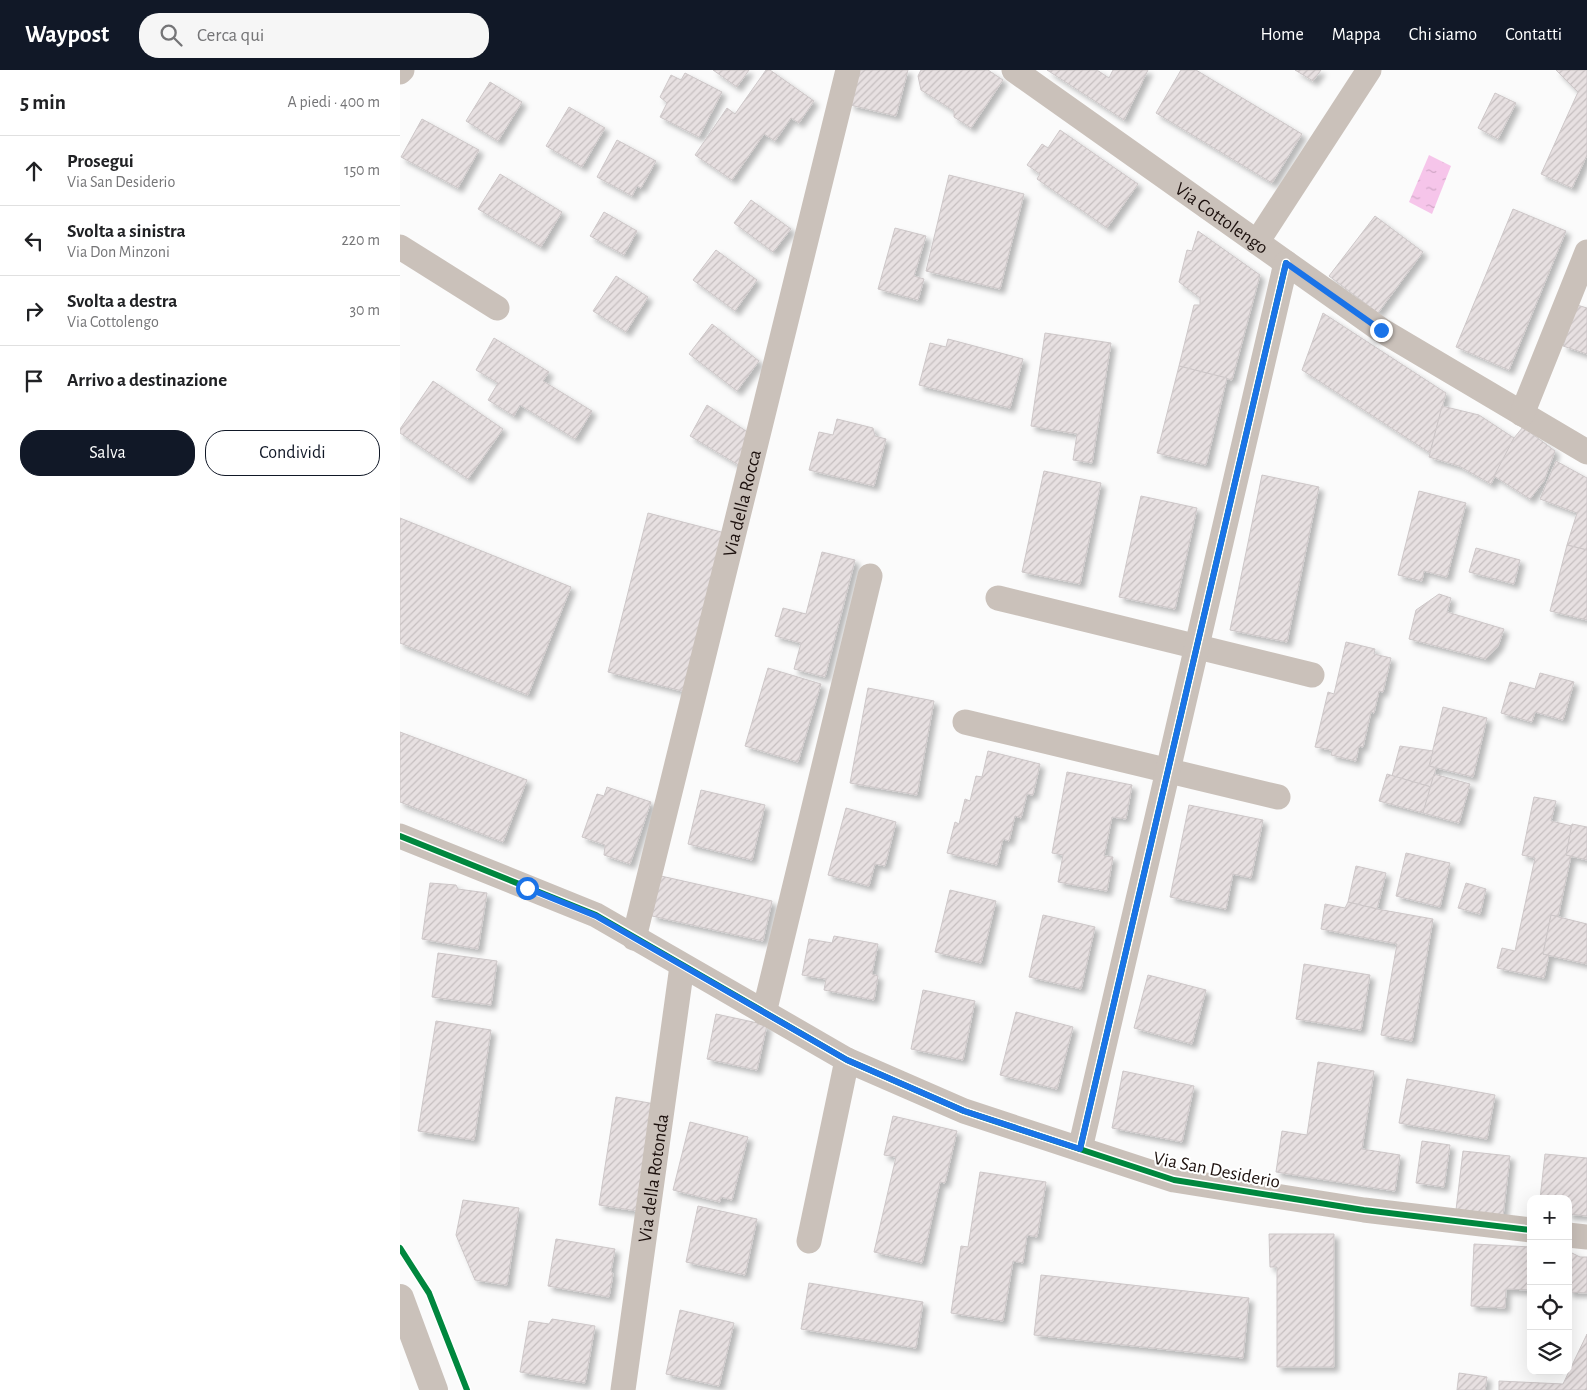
<!DOCTYPE html>
<html lang="it">
<meta charset="utf-8">
<style>
body{margin:0;font-family:"Alegreya Sans",sans-serif;background:#f6f6f6;color:#202124}
.controls{position:absolute;right:15px;bottom:15px;display:grid;overflow:hidden;border-radius:10px;box-shadow:0 5px 20px #0002}
.controls button{width:45px;height:45px;display:grid;place-items:center;padding:0;border:0;border-bottom:1px solid #e0e0e0;background:#fff;color:#202124;font:25px sans-serif}
.stop{position:absolute;width:15px;height:15px;margin:-11px;border:4px solid #1a73e8;border-radius:50%;background:#fff}
.stop.end{background:#1a73e8;border-color:#fff;box-shadow:0 1px 5px #0008}
.list{margin:0;padding:0;list-style:none}
h2{display:flex;justify-content:space-between;align-items:center;height:65px;margin:0;padding:0 20px;font-size:21px}
h2 small{font-size:16px;font-weight:400;color:#757577}
.list li{display:grid;grid-template-columns:32px 1fr auto;gap:15px;align-items:center;box-sizing:border-box;height:70px;padding:0 20px;border-top:1px solid #e0e0e0}
.list b{display:block;font-size:19px;white-space:nowrap}
.list p{margin:0;font-size:16px;white-space:nowrap;color:#757577}
.list em{font-size:16px;font-style:normal;color:#757577}
.actions{display:flex;gap:10px;padding:15px 20px}
.actions a{flex:1;padding:11px 0;border:1px solid #111827;border-radius:20px;text-align:center;font-size:18px;color:#111827}
.actions .main{background:#111827;color:#fff}
.icon{flex:none;width:28px;height:28px;fill:none;stroke:currentColor;stroke-width:2;stroke-linecap:round;stroke-linejoin:round}
.map{position:relative;flex:none;width:1187px;height:1320px;overflow:hidden}
header{display:flex;align-items:center;gap:30px;box-sizing:border-box;height:70px;padding:0 25px;background:#111827;color:#fff}
header strong{font-size:24px}
nav{display:flex;gap:28px;margin-inline-start:auto;font-size:18px}
.search{width:350px;height:45px;background:#f6f6f6;display:flex;align-items:center;gap:12px;box-sizing:border-box;padding:0 18px;border-radius:20px;color:#757577;font-size:19px}
main{display:flex}
aside{flex:1;background:#fff}
.map>svg:first-child{display:block}
.water{fill:url(#water-ripples)}
.building{fill:url(#building-hatch);stroke:#cdc7c8;filter:url(#shadow)}
.lines{fill:none;stroke-linecap:round;stroke-linejoin:round}
.minor{stroke:#cac1ba;stroke-width:25}
.tertiary{stroke:#cac1ba;stroke-width:28}
.cycleway-casing{stroke:#fff;stroke-width:9}
.cycleway{stroke:#00873e;stroke-width:6}
.route{stroke:#1a73e8;stroke-width:6}
.labels{text-anchor:middle;stroke-width:4;stroke-linejoin:round;paint-order:stroke}
.street-label{font-size:19px;fill:#1c100d;stroke:#fff}
</style>
<header>
<strong>Waypost</strong>
<div class="search"><svg class="icon" aria-label="search" viewBox="0 0 24 24"><circle cx="10" cy="10" r="6"/><path d="M15 15l6 6"/></svg>Cerca qui</div>
<nav><a>Home</a><a>Mappa</a><a>Chi siamo</a><a>Contatti</a></nav>
</header>
<main>
<aside>
<h2>5 min<small>A piedi · 400 m</small></h2>
<ul class="list">
<li><svg class="icon" aria-label="ahead" viewBox="0 0 24 24"><path d="M12 20V5M6 11l6-6 6 6"/></svg><div><b>Prosegui</b><p>Via San Desiderio</p></div><em>150 m</em></li>
<li><svg class="icon" aria-label="left" viewBox="0 0 24 24"><path d="M17 20v-9H6M10 6l-5 5 5 5"/></svg><div><b>Svolta a sinistra</b><p>Via Don Minzoni</p></div><em>220 m</em></li>
<li><svg class="icon" aria-label="right" viewBox="0 0 24 24"><path d="M7 20v-9h11M14 6l5 5-5 5"/></svg><div><b>Svolta a destra</b><p>Via Cottolengo</p></div><em>30 m</em></li>
<li><svg class="icon" aria-label="arrive" viewBox="0 0 24 24"><path d="M6 21V4h12l-3 4 3 4H6"/></svg><div><b>Arrivo a destinazione</b></div></li>
</ul>
<div class="actions"><a class="main">Salva</a><a>Condividi</a></div>
</aside>
<div class="map">
<svg width="1187" height="1320" viewBox="0 0 1187 1320">
<defs>
<pattern id="water-ripples" width="26" height="14" patternUnits="userSpaceOnUse" patternTransform="scale(1.25)"><rect width="26" height="14" fill="#f6c5ea"/><path d="M2 4q2-2 4 0t4 0M15 11q2-2 4 0t4 0" fill="none" stroke="#d2a8c8"/></pattern>
<pattern id="building-hatch" width="6" height="6" patternUnits="userSpaceOnUse" patternTransform="scale(1.25)"><rect width="6" height="6" fill="#e7e0e1"/><path d="M-1 1l2-2M0 6l6-6M5 7l2-2" fill="none" stroke="#c6bfc0"/></pattern>
<filter id="shadow"><feDropShadow dx="4.5" dy="4.5" stdDeviation="2.5" flood-color="#0004"/></filter>
</defs>
<rect width="100%" height="100%" fill="#fbfbfb"/>
<polygon class="water" points="1029,85 1051,96 1032,144 1009,132"/>
<g class="building">
<polygon points="313,0 349,0 337,17"/>
<polygon points="366,0 370,0 414,31 399,53 391,48 375,71 364,64 332,110 295,85 327,38 335,44"/>
<polygon points="459,0 508,0 496,46 450,35"/>
<polygon points="521,0 588,0 603,10 571,58 554,47 554,41 521,20 518,6"/>
<polygon points="647,0 697,0 709,8 713,0 748,0 724,50"/>
<polygon points="781,0 796,0 902,64 872,113 756,43"/>
<polygon points="895,0 921,0 913,11"/>
<polygon points="1156,0 1187,0 1187,85 1172,118 1141,104 1178,22"/>
<polygon points="285,3 322,22 299,67 260,47 267,33 260,27 271,5 281,10"/>
<polygon points="90,12 122,32 98,71 66,51"/>
<polygon points="1095,23 1116,33 1098,69 1078,58"/>
<polygon points="169,37 205,58 182,97 146,76"/>
<polygon points="22,49 79,80 58,118 1,87"/>
<polygon points="660,60 738,114 707,158 637,109 640,104 627,95 642,74 648,78"/>
<polygon points="217,70 256,91 241,118 237,116 232,126 197,107"/>
<polygon points="100,104 162,142 141,177 78,139"/>
<polygon points="549,105 624,124 600,219 526,201"/>
<polygon points="351,130 391,159 373,182 334,153"/>
<polygon points="1113,139 1166,161 1109,300 1056,277"/>
<polygon points="204,142 237,161 224,185 190,166"/>
<polygon points="975,146 1023,182 978,243 929,206"/>
<polygon points="495,158 526,166 514,206 524,209 518,230 478,219"/>
<polygon points="798,161 860,205 832,310 779,296 794,235 800,235 800,228 779,212 787,180 792,181"/>
<polygon points="316,180 357,210 335,241 293,210"/>
<polygon points="216,206 248,227 226,262 193,241"/>
<polygon points="1177,235 1187,238 1187,284 1163,276"/>
<polygon points="923,243 1046,323 1030,383 902,300"/>
<polygon points="312,254 359,291 337,321 289,284"/>
<polygon points="645,263 711,273 692,393 673,390 677,364 631,356"/>
<polygon points="94,268 149,302 143,311 192,341 175,369 120,335 114,346 88,330 98,313 76,300"/>
<polygon points="548,269 623,289 610,338 519,315 530,273 546,277"/>
<polygon points="779,296 827,308 806,395 757,383"/>
<polygon points="33,311 103,359 68,409 0,363 0,359"/>
<polygon points="307,335 352,365 342,397 290,366"/>
<polygon points="1042,336 1079,345 1114,368 1091,414 1059,396 1029,387"/>
<polygon points="437,349 473,358 475,366 486,369 474,416 409,400 419,362 433,365"/>
<polygon points="1123,357 1155,381 1144,411 1130,429 1094,406 1114,368"/>
<polygon points="1156,391 1187,408 1187,480 1167,475 1177,443 1140,429"/>
<polygon points="644,401 701,413 680,514 622,502"/>
<polygon points="862,405 919,417 887,572 830,560"/>
<polygon points="1019,421 1066,433 1047,507 1024,501 1022,511 998,505"/>
<polygon points="741,426 797,438 775,539 719,527"/>
<polygon points="248,443 329,464 290,623 208,602"/>
<polygon points="0,448 171,517 128,625 0,573"/>
<polygon points="1167,475 1187,480 1187,550 1150,541"/>
<polygon points="1076,478 1120,490 1114,514 1069,502"/>
<polygon points="422,482 455,490 425,607 394,599 401,573 375,566 383,538 406,544"/>
<polygon points="1039,524 1051,528 1047,542 1104,559 1098,576 1086,589 1009,569 1016,540"/>
<polygon points="946,572 975,579 974,584 991,588 983,622 979,621 974,643 971,642 963,677 959,676 956,691 931,685 932,680 915,677 928,622 934,624"/>
<polygon points="368,598 421,614 398,692 345,676"/>
<polygon points="1140,603 1174,612 1163,650 1135,642 1132,652 1101,643 1110,612 1135,619"/>
<polygon points="468,618 534,631 517,725 450,713"/>
<polygon points="1043,637 1087,648 1073,707 1029,696"/>
<polygon points="0,662 127,710 103,772 0,732"/>
<polygon points="1000,676 1033,681 1029,696 1036,698 1031,717 992,706"/>
<polygon points="588,681 640,694 633,725 627,724 621,748 615,746 609,771 603,769 597,795 547,783 555,752 559,754 565,729 570,731 576,706 582,707"/>
<polygon points="667,702 732,715 726,749 712,747 704,786 713,787 707,821 658,812 663,785 652,783"/>
<polygon points="987,704 1031,717 1023,743 979,731"/>
<polygon points="1034,704 1070,714 1059,753 1023,743"/>
<polygon points="207,717 251,732 230,794 204,785 205,775 182,767 197,724 204,726"/>
<polygon points="301,720 365,735 352,790 288,774"/>
<polygon points="1134,727 1156,731 1151,751 1172,756 1166,785 1171,786 1158,847 1151,845 1143,884 1149,885 1144,908 1097,898 1102,878 1115,881 1135,788 1122,785"/>
<polygon points="789,735 863,750 851,808 833,804 826,839 770,827"/>
<polygon points="446,738 496,752 485,796 475,794 469,816 428,805"/>
<polygon points="1172,754 1187,757 1187,790 1166,785"/>
<polygon points="1006,783 1050,793 1040,837 996,826"/>
<polygon points="956,796 986,803 977,839 948,832"/>
<polygon points="261,806 372,831 363,871 252,846"/>
<polygon points="30,813 56,815 58,819 87,823 78,879 22,869"/>
<polygon points="1066,813 1086,819 1080,844 1058,838"/>
<polygon points="550,820 596,831 581,893 535,882"/>
<polygon points="948,832 977,839 1033,849 1012,971 981,965 997,874 921,859 925,834 945,838"/>
<polygon points="643,845 695,857 681,919 629,907"/>
<polygon points="1151,845 1187,854 1187,894 1143,884"/>
<polygon points="434,866 478,874 472,904 478,906 474,930 424,920 426,909 402,905 409,869 432,873"/>
<polygon points="38,883 97,891 91,935 32,927"/>
<polygon points="904,894 970,905 961,960 896,949"/>
<polygon points="748,905 806,920 792,974 734,958"/>
<polygon points="523,920 575,931 563,990 511,979"/>
<polygon points="616,942 673,957 657,1019 600,1005"/>
<polygon points="316,944 367,955 357,1000 307,989"/>
<polygon points="36,951 91,960 74,1070 18,1061"/>
<polygon points="918,992 974,1001 962,1079 1000,1085 995,1121 876,1102 882,1061 907,1065"/>
<polygon points="723,1001 794,1016 782,1072 712,1058"/>
<polygon points="1007,1009 1095,1025 1087,1069 999,1053"/>
<polygon points="216,1027 255,1034 237,1141 199,1135"/>
<polygon points="493,1046 557,1061 545,1113 540,1112 522,1193 474,1182 496,1087 484,1085"/>
<polygon points="290,1052 348,1067 332,1130 321,1127 320,1132 273,1120"/>
<polygon points="1022,1071 1050,1075 1044,1117 1016,1113"/>
<polygon points="1063,1081 1110,1086 1103,1146 1056,1140"/>
<polygon points="1145,1084 1187,1088 1187,1146 1168,1144 1168,1129 1140,1129"/>
<polygon points="580,1102 646,1112 637,1167 627,1165 623,1193 613,1191 603,1251 551,1243 561,1176 568,1177"/>
<polygon points="63,1130 119,1138 107,1215 75,1210 56,1165"/>
<polygon points="298,1136 357,1149 345,1205 286,1192"/>
<polygon points="869,1164 934,1164 934,1297 877,1297 877,1197 870,1197"/>
<polygon points="156,1169 215,1179 211,1201 213,1204 209,1227 148,1216"/>
<polygon points="1074,1174 1131,1177 1131,1220 1106,1219 1105,1238 1071,1236"/>
<polygon points="1168,1181 1180,1187 1187,1187 1187,1223 1168,1222"/>
<polygon points="641,1205 849,1228 843,1288 634,1265"/>
<polygon points="409,1213 523,1232 516,1278 401,1259"/>
<polygon points="280,1240 334,1253 319,1316 266,1304"/>
<polygon points="152,1249 195,1256 185,1313 120,1302 129,1251 149,1254"/>
<polygon points="1187,1264 1187,1320 1099,1320 1099,1311 1163,1314"/>
<polygon points="1059,1303 1087,1307 1085,1320 1057,1320"/>
</g>
<g class="lines">
<g class="minor">
<path id="s1" d="M 614,0 L 981,260 L 1187,382"/>
<polyline points="0,2 2,0"/>
<polyline points="857,172 969,0"/>
<polyline points="0,177 97,238"/>
<polyline points="1122,344 1187,182"/>
<polyline points="598,528 912,605"/>
<polyline points="565,652 878,727"/>
<polyline points="0,766 196,845 447,990 564,1041 774,1110 964,1140 1131,1160"/>
<path id="s2" d="M 234,868 L 448,0"/>
<polyline points="364,943 470,506"/>
<polyline points="680,1079 886,193"/>
<polyline points="1168,1165 1187,1167"/>
<polyline points="409,1171 447,990"/>
<path id="s3" d="M 223,1320 L 282,896"/>
</g>
<polyline class="tertiary" points="0,1228 34,1320"/>
<defs>
<g id="cycleway">
<polyline points="0,766 196,845 447,990 564,1041 774,1110 964,1140 1131,1160"/>
<polyline points="680,1079 886,193"/>
<polyline points="0,1178 29,1223 67,1320"/>
</g>
</defs>
<use href="#cycleway" class="cycleway-casing"/>
<use href="#cycleway" class="cycleway"/>
</g>
<g class="lines">
<polyline class="route" points="127,818 196,846 447,990 564,1041 680,1079 886,193 981,260"/>
</g>
<g class="labels">
<g class="street-label">
<text dy="7" stroke="none"><textPath href="#s1" startOffset="255">Via Cottolengo</textPath></text>
<text dy="7" stroke="none"><textPath href="#s2" startOffset="448">Via della Rocca</textPath></text>
<text transform="translate(817 1099) rotate(11)" y="7">Via San Desiderio</text>
<text dy="7" stroke="none"><textPath href="#s3" startOffset="214">Via della Rotonda</textPath></text>
</g>
</g>
</svg>
<div class="controls">
<button>+</button>
<button>−</button>
<button><svg class="icon" aria-label="locate" viewBox="0 0 24 24"><circle cx="12" cy="12" r="6"/><path d="M12 2v4M12 18v4M2 12h4M18 12h4"/></svg></button>
<button><svg class="icon" aria-label="layers" viewBox="0 0 24 24"><path d="M12 4l9 5-9 5-9-5zM3 14l9 5 9-5"/></svg></button>
</div>
<div class="stop" style="left:127px;top:818px"></div>
<div class="stop end" style="left:981px;top:260px"></div>
</div>
</main>
